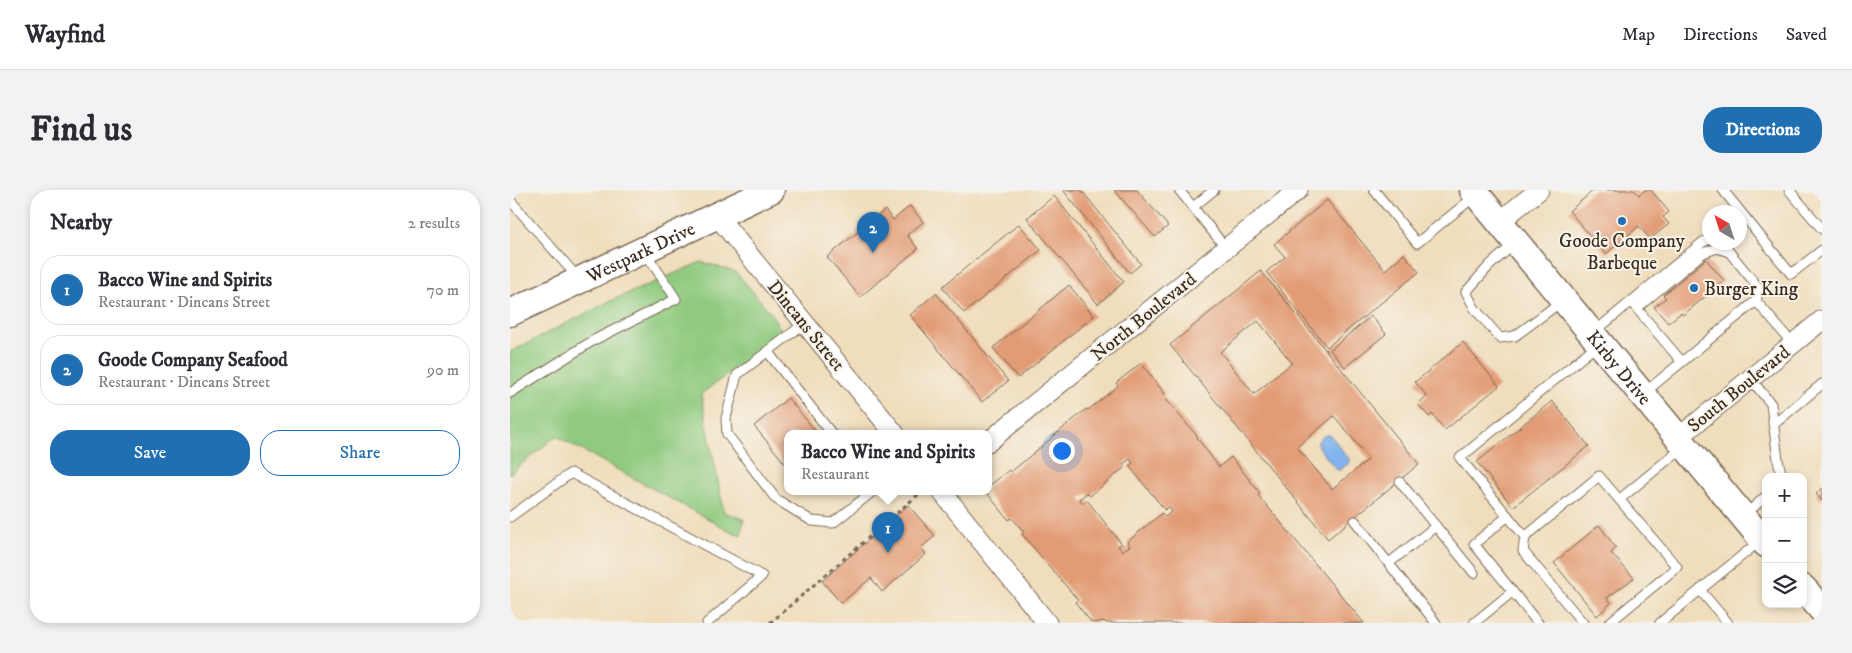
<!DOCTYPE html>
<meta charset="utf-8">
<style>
body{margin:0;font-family:"IM FELL DW Pica",serif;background:#f2f2f3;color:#2b2b33}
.controls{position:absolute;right:15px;bottom:15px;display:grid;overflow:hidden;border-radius:10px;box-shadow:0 2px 8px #0003}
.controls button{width:45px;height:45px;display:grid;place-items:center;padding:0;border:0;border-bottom:1px solid #e1e1e2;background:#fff;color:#2b2b33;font:25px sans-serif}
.compass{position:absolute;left:1192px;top:15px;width:45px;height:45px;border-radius:50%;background:#fff;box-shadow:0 2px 8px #0003;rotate:321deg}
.you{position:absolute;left:551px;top:260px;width:18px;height:18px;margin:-12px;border:4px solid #fff;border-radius:50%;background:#1a73e8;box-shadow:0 0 0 8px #1a73e833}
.badge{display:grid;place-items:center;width:32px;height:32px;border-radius:50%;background:#1f6fb2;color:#fff;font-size:16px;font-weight:700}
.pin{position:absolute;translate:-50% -41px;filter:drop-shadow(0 1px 2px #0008)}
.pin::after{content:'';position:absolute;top:26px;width:18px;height:15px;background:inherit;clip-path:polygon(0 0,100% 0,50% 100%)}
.popup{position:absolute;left:274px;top:240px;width:208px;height:65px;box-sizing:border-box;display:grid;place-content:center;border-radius:10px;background:#fff;filter:drop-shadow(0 1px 4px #0005);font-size:16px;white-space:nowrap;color:#7c7c81}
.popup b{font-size:19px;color:#2b2b33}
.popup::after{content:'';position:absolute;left:50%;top:100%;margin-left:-10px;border:10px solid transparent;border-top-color:#fff}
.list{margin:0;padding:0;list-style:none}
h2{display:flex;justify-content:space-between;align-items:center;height:65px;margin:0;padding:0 20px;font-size:21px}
h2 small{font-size:16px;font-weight:400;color:#7c7c81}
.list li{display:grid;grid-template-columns:32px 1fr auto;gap:15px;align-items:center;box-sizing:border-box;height:70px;margin:0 10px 10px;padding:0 10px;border:1px solid #e1e1e2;border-radius:20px}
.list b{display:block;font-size:19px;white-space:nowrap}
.list p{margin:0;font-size:16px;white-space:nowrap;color:#7c7c81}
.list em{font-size:16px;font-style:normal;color:#7c7c81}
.actions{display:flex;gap:10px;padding:15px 20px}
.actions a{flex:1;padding:11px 0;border:1px solid #1f6fb2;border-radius:20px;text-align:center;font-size:18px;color:#1f6fb2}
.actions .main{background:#1f6fb2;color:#fff}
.icon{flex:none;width:28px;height:28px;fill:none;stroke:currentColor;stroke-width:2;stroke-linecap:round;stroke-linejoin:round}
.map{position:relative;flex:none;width:1312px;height:433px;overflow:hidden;border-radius:20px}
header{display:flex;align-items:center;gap:30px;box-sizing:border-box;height:70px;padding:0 25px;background:#fff;border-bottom:1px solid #e1e1e2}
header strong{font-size:24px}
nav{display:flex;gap:28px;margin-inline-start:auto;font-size:18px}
.intro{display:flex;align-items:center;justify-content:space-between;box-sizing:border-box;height:120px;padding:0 30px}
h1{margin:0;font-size:35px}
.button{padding:12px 22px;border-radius:20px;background:#1f6fb2;color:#fff;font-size:18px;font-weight:700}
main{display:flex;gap:30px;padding:0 30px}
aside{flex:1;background:#fff;border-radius:20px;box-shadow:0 2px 8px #0003}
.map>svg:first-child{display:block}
.green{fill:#8fca7f;stroke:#657a4e}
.water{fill:#81b4ee;stroke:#5e6f86}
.building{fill:#e29b74;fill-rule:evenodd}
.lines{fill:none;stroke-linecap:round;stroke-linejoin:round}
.lane-casing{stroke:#7a6955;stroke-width:11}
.street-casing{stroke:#7a6955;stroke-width:21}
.secondary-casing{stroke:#7a6955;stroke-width:29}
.path{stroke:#7a6955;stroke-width:3;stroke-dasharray:4 4;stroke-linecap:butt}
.lane{stroke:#fff;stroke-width:9}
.street{stroke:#fff;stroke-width:19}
.secondary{stroke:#fff;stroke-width:26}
.poi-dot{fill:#1f6fb2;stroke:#f7f3e8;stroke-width:2}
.labels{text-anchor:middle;stroke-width:4;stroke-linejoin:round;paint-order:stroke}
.poi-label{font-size:19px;fill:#3b2a1e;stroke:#f7f3e8}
.street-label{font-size:19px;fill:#3b2a1e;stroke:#f7f3e8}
</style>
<header>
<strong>Wayfind</strong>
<nav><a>Map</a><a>Directions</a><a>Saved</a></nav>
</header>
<div class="intro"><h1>Find us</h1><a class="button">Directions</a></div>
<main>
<aside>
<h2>Nearby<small>2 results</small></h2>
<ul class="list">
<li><span class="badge">1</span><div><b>Bacco Wine and Spirits</b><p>Restaurant · Dincans Street</p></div><em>70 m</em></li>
<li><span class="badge">2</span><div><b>Goode Company Seafood</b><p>Restaurant · Dincans Street</p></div><em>90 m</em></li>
</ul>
<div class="actions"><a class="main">Save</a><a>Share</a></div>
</aside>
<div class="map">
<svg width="1312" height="433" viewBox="0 0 1312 433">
<rect width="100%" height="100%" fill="#f7f3e8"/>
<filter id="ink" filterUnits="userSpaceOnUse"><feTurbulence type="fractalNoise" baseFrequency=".02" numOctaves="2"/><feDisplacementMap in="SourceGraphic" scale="10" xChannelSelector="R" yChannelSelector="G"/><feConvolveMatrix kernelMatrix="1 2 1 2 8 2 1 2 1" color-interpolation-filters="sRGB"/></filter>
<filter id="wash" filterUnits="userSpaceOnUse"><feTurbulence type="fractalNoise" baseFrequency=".0096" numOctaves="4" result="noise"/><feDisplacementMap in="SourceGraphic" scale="20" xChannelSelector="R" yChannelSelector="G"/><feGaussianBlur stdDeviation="1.12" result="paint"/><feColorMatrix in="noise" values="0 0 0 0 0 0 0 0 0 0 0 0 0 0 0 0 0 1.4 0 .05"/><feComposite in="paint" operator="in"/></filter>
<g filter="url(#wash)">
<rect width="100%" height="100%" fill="#f0ddbc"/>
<polygon class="green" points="191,72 226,82 260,122 273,143 191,204 214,322 234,329 231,345 222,342 46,246 0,284 0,162 98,112"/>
<polygon class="water" points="815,245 820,245 839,269 839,273 830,280 826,279 808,257 808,251"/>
<g id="blocks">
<g class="building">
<polygon points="553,0 571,0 631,74 620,83"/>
<polygon points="604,0 627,0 658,36 645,47"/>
<polygon points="1084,0 1124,0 1129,5 1135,0 1141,0 1159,22 1153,27 1159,34 1140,49 1129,36 1096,64 1059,21"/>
<polygon points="544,6 614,92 588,114 517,28"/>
<polygon points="817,10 875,80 894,64 909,82 817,157 756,82 775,67 764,54"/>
<polygon points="400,16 413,32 397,45 408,59 350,107 317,67 375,20 383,30"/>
<polygon points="509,34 531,60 454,123 432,97"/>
<polygon points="1196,69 1214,91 1173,125 1171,123 1158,133 1144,117 1156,108 1153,105"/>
<path d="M 751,81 L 909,274 L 818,349 L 660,155 ZM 748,131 L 782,173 L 744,204 L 710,162 ZM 824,226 L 859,269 L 822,299 L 787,257 Z"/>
<polygon points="559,95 584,126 508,188 483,158"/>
<polygon points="426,103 498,191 472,212 400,125"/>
<polygon points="861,126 876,144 835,177 820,160"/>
<polygon points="953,152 989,196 935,240 922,224 919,227 908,214 917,206 905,192"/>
<path d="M 631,173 L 655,204 L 653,206 L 688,247 L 687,248 L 709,277 L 721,267 L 750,303 L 748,305 L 854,433 L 596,433 L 594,431 L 582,433 L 565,412 L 568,410 L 512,344 L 514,342 L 502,328 L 499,330 L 476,302 L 478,297 L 499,280 L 501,282 L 576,219 L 578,220 L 608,196 L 606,193 ZM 620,269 L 623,273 L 619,276 L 655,320 L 658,317 L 662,321 L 655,327 L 652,323 L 617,352 L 620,356 L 612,361 L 608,356 L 612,354 L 577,310 L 573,313 L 569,309 L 577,303 L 580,306 L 615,277 L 613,274 Z"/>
<polygon points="278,208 308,244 278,244 278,277 244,236"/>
<polygon points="1042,211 1079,256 1003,317 967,272"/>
<polygon points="1312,298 1312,311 1306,304"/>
<polygon points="398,315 425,346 411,358 416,364 372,402 361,388 331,413 312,391"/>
<polygon points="1089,335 1106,358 1101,363 1124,388 1097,408 1101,413 1087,426 1044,373"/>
</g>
</g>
</g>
<g filter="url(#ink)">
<use href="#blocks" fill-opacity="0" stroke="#7a6955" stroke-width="1"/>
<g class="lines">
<defs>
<g id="lane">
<polyline points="669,0 716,58"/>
<polyline points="864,0 907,53 965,6"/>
<polyline points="1213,0 1281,84 1312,60"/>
<polyline points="1279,0 1312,39"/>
<polyline points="0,10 69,89"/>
<polyline points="683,17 704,0"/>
<polyline points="1004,54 979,76 956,102 965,119 990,148 1005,146 1052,111"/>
<polyline points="1246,111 1283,154"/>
<polyline points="1123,114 1172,172"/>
<polyline points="1127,118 1193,63 1207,58 1219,62"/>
<polyline points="295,133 227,185 216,228 217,244 266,309 302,331 323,333 362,302"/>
<polyline points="1083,143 1193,52 1200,49"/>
<polyline points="257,161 322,244"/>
<polyline points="1240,188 1261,214 1268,270 1272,287"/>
<polyline points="0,203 84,150 166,109 135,62"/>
<polyline points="1134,203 1246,111 1249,98 1211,52"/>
<polyline points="1263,235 1312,194"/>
<polyline points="890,292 964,383"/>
<polyline points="1110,309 1173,257"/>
<polyline points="1235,325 1256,306"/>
<polyline points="998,326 964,354 1028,433"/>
<polyline points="0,327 61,283 252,386 197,433"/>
<polyline points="845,331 926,433"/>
<polyline points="1015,347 1089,286 1167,377 1099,433"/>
<polyline points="879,373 926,336"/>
<polyline points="964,433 1002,402"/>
<polyline points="1073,433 1013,361 1015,347 950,268 1087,155"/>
<polyline points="1150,433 1190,400"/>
<polyline points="1218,433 1190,400 1251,350"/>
</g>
<g id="street">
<polyline points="208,27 385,244"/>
<polyline points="989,32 1029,0"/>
<polyline points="1168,248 1312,130"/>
<polyline points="478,252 788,0"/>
<polyline points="432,302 537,433"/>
</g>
<g id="secondary">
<path id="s1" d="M 963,0 L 1256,354"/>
<path id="s2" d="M 0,123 L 261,0"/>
<polyline points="1293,398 1312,420"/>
</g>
</defs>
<use href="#lane" class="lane-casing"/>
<use href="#street" class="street-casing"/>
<use href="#secondary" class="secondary-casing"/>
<polyline class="path" points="260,433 410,303"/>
<use href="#lane" class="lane"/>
<use href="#street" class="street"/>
<use href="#secondary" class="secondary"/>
</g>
</g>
<g class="poi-dot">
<circle cx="1112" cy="31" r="5"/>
<circle cx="1184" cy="98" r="5"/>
</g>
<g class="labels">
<g class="poi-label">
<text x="1112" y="57">Goode Company<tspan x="1112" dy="22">Barbeque</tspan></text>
<text x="1194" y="105" text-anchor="start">Burger King</text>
</g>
<g class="street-label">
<text dy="7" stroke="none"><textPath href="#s2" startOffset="144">Westpark Drive</textPath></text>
<text transform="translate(633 126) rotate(-39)" y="7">North Boulevard</text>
<text transform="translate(297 135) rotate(51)" y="7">Dincans Street</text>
<text dy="7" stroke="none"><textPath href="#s1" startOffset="230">Kirby Drive</textPath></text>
<text transform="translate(1228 198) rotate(-39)" y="7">South Boulevard</text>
</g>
</g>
</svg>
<div class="controls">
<button>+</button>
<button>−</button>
<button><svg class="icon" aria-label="layers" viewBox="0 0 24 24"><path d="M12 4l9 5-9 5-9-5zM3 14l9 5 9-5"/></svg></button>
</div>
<svg class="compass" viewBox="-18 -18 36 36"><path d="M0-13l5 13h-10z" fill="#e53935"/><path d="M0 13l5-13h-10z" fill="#7c7c81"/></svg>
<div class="you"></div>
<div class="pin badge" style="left:378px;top:363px">1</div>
<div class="popup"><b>Bacco Wine and Spirits</b>Restaurant</div>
<div class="pin badge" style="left:363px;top:63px">2</div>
</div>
</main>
